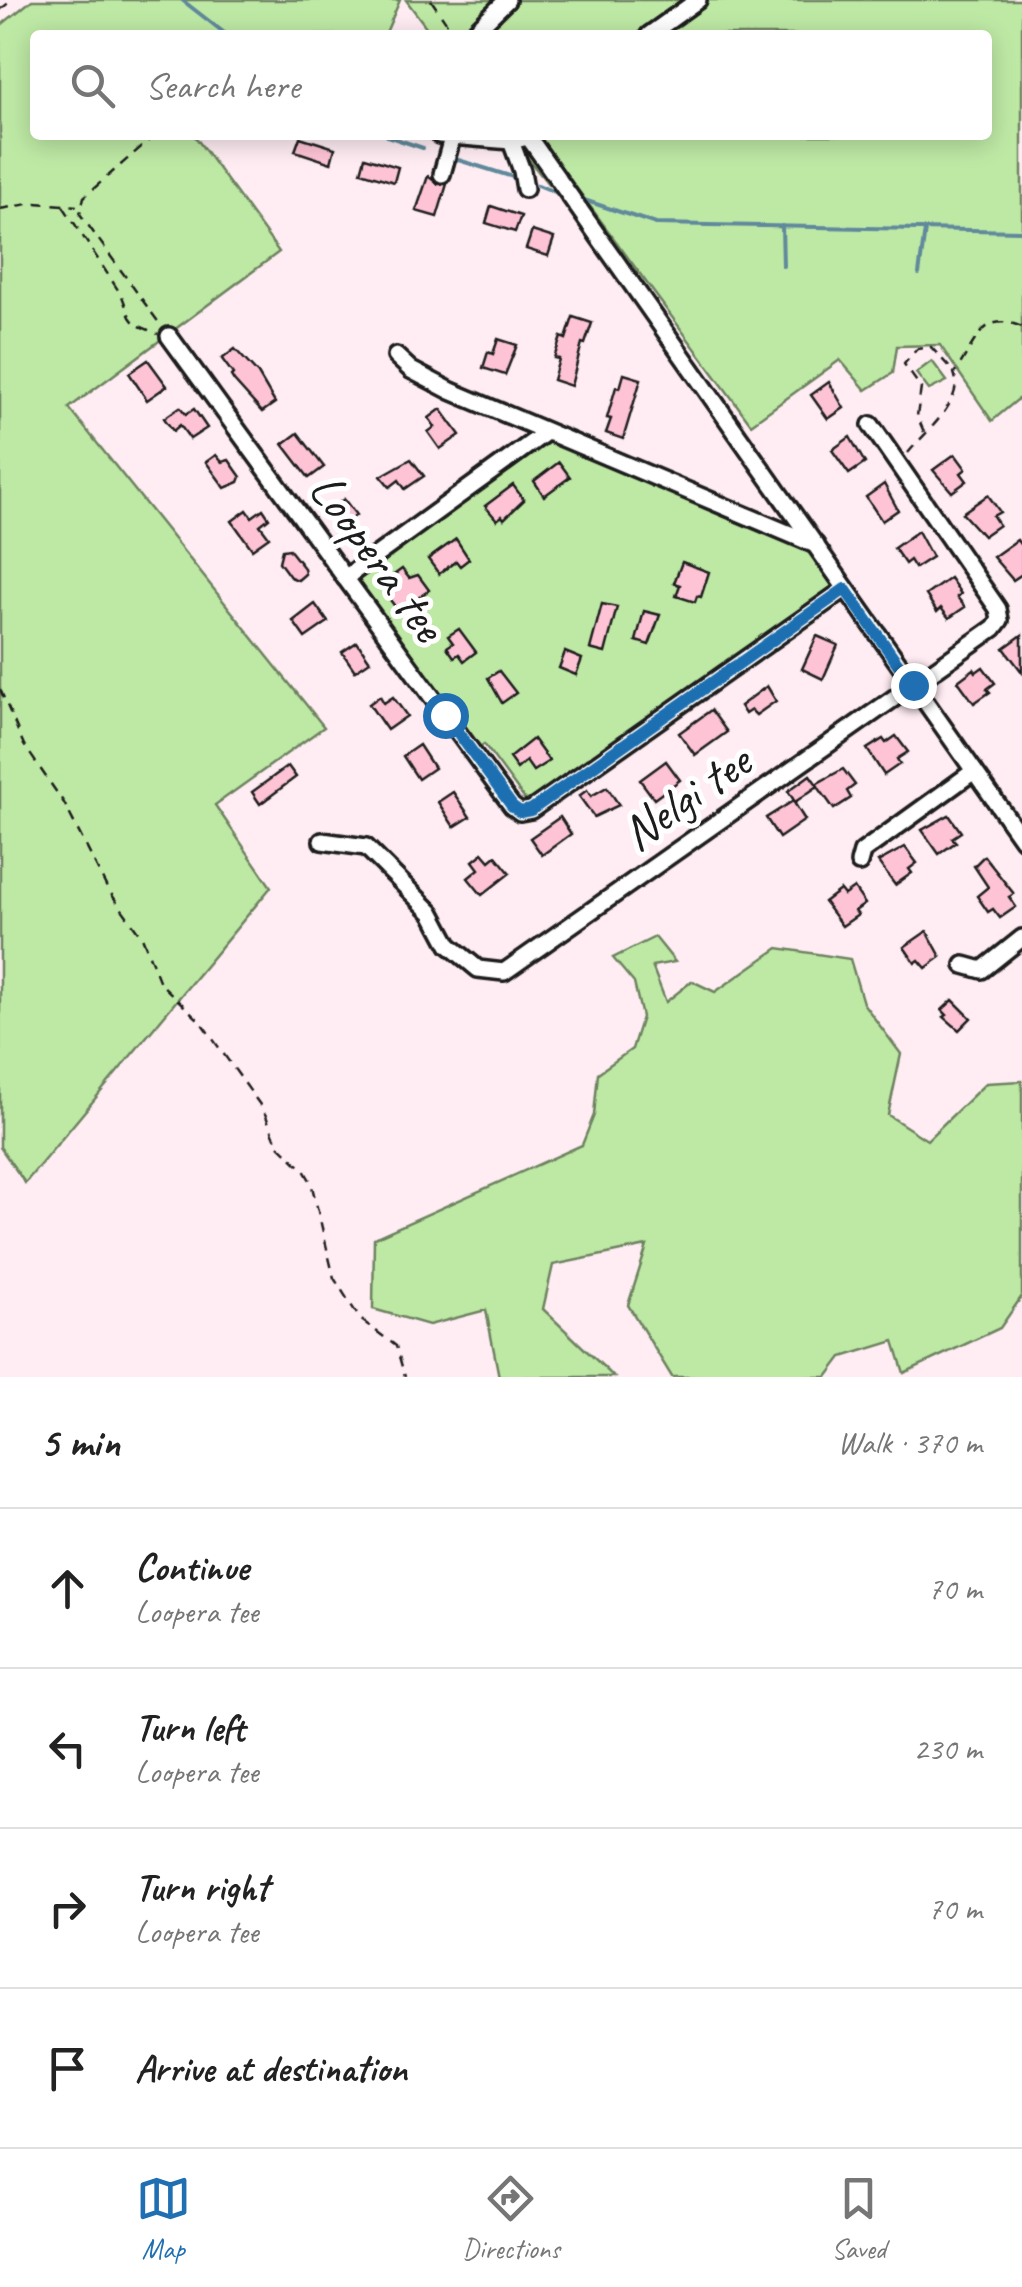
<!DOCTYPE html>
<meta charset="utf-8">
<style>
body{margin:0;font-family:Caveat,sans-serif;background:#f2f2f2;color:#222}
.stop{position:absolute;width:30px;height:30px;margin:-22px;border:8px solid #1f6fb2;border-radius:50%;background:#fff}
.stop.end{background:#1f6fb2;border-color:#fff;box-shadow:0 2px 10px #0008}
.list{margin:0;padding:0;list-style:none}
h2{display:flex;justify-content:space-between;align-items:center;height:130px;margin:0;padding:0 40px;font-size:42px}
h2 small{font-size:32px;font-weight:400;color:#767676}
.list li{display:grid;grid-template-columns:65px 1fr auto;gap:30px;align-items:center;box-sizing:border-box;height:160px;padding:0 40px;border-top:2px solid #e0e0e0}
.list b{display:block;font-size:38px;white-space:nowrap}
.list p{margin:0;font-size:32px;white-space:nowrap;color:#767676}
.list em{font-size:32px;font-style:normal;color:#767676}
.icon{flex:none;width:55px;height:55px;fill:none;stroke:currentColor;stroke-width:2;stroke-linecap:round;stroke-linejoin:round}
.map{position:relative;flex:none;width:1022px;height:1377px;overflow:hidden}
.search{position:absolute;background:#fff;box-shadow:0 5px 25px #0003;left:30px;right:30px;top:30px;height:110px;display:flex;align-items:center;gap:25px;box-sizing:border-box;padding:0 35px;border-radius:10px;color:#767676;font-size:38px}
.sheet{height:770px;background:#fff}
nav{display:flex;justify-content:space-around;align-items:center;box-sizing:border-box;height:140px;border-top:2px solid #e0e0e0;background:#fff;font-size:28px;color:#767676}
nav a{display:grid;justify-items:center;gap:5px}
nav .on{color:#1f6fb2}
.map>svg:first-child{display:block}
.green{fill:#bee9a5;stroke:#6d8260;stroke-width:2.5}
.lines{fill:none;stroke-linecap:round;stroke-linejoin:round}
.stream{stroke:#60899b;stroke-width:4}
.building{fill:#fec4d6;stroke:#1c1c1c;stroke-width:2.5}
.minor-casing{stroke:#1c1c1c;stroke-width:22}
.path{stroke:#1c1c1c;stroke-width:2.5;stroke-dasharray:10 8;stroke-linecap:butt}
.minor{stroke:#fff;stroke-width:15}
.route{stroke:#1f6fb2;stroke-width:12}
.labels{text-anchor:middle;stroke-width:10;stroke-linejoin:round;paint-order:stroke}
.street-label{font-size:50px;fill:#1c1c1c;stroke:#fff}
</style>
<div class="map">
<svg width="1022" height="1377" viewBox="0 0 1022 1377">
<rect width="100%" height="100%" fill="#ffedf3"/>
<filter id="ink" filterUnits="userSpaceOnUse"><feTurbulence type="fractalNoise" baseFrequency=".01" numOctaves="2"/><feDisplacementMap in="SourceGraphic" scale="20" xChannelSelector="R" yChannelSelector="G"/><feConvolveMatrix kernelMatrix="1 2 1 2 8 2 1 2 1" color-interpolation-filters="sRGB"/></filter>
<g filter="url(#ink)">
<g class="green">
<polygon points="32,0 400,0 385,35 35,35 35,135 194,135 279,252 69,408 324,727 215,805 271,887 25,1183 0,1147 0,26"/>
<polygon points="406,0 1022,0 1022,396 992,421 940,345 897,346 893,373 866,390 840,360 751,424 575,186 549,185 509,135 987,135 987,35 432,35"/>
<polygon points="932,361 947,381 929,390 916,373"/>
<polygon points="551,440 815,551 836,586 528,804 484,744 477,749 355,581 356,575 540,443"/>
<polygon points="655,937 675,962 652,966 666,1002 692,981 715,992 778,948 850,959 863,1003 901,1054 888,1115 927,1140 986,1083 1022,1081 1022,1296 1000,1328 904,1373 894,1341 842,1357 827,1377 672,1377 628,1305 647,1246 553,1265 543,1309 614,1377 499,1377 486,1310 429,1325 373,1309 374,1238 582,1145 594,1115 598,1073 632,1049 642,1017 634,983 613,958"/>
</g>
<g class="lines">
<g class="stream">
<polyline points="182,0 227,35"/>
<polyline points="387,136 423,148"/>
<polyline points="452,158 513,177"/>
<polyline points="538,185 557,193"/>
<polyline points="581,199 656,224 1022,231"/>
<polyline points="782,226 783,266"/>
<polyline points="919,274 925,230"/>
</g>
</g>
<g class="building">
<polygon points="300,137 335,148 331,163 295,151"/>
<polygon points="365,157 398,167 394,182 361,172"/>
<polygon points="428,176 438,184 447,184 437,217 416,211"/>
<polygon points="491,206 521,216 515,232 486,223"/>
<polygon points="532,231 554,238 548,256 526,249"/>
<polygon points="573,317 592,323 585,344 582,343 571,386 553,380 559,359 554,358 561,337 566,339"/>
<polygon points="498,339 517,345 505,375 483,368 488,352 493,354"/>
<polygon points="235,349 258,374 275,403 262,412 234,381 231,376 233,374 222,359"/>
<polygon points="148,360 167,386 147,400 129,373"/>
<polygon points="624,374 641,379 623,439 606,433 611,419 607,418 616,387 620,388"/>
<polygon points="829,382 844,408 828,419 811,395"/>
<polygon points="180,407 186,414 194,409 207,428 190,439 180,425 173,431 164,418"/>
<polygon points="441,409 460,435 440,449 428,432 435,427 429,418"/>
<polygon points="298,433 324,467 309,478 283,444"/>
<polygon points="850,437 865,463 849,474 832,450"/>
<polygon points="955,454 966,469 961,473 967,481 952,492 933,470"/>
<polygon points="216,455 222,462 229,460 241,477 239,482 225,488 206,462"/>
<polygon points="411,459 424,476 405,489 399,480 390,487 381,476"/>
<polygon points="559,462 570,477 544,496 534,481"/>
<polygon points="884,484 898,510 882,521 866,497"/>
<polygon points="513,485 524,500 504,519 502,516 497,520 485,506"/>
<polygon points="988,495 1000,512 993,516 999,525 983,536 962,513"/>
<polygon points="344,499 356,515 341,527 328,511"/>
<polygon points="263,509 269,518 260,525 269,537 252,549 232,521 247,510 252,517"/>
<polygon points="918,531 932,557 915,568 910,560 905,564 894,548"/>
<polygon points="456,539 469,559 460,566 456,561 439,574 428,559"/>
<polygon points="1017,540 1022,547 1022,574 1013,580 993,557"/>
<polygon points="289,549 304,568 305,574 298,580 290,577 279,562 282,550"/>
<polygon points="682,562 709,572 701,597 697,596 695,602 676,596 680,585 674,583"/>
<polygon points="402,569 409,578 418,575 429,590 399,612 388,597 394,589 387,580"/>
<polygon points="950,578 961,594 957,597 965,607 949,618 941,608 937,612 926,595"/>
<polygon points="315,604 328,622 305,638 293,621"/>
<polygon points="602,604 617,607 605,653 590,649"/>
<polygon points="644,611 660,615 649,645 636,641"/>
<polygon points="459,629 476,652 464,661 459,654 454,657 447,647 453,643 448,636"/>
<polygon points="1022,635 1022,672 1004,648"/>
<polygon points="817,636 838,645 823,679 802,669"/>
<polygon points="357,642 370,661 355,671 342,652"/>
<polygon points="565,652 582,659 576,675 559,668"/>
<polygon points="983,667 995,683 987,689 990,692 974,703 958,681 974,669 976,672"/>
<polygon points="499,671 516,693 502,703 488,678"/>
<polygon points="767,686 776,701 756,715 751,710 745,714 740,706"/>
<polygon points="380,696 384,703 393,697 407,716 387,730 369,704"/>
<polygon points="711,710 727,732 695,755 679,733"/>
<polygon points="896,736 908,752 897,759 900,764 884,775 867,749 883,739 886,743"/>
<polygon points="533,739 549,761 533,771 526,761 517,769 509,758"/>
<polygon points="419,745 434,768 418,779 403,756"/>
<polygon points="666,761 680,780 654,799 640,780"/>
<polygon points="288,766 296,777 260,804 252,792"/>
<polygon points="843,769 855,785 847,791 851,798 834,809 816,784"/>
<polygon points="810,775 818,786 795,802 788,791"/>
<polygon points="607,787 619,805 594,817 579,796 587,790 591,796"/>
<polygon points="453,792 470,817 454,827 438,802"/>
<polygon points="793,801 805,820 779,838 766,818"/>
<polygon points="949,815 961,832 952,838 956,842 939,854 922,830"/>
<polygon points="560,817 571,834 542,855 530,838"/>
<polygon points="905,847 917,863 909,869 912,873 895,885 878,862"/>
<polygon points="483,853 490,861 496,856 510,873 482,895 468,878 479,869 473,861"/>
<polygon points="984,856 1014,894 1009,897 1016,907 1000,918 993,909 988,912 977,896 988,887 974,866"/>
<polygon points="854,888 865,904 855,911 858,915 842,926 824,902 840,890 844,895"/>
<polygon points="927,931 941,957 926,968 919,960 915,963 904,947"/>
<polygon points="953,1000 971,1018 959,1030 944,1017 947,1015 942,1010"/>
</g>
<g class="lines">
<defs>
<g id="minor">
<polyline points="471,35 507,0"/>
<polyline points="649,35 698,0"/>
<polyline points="439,135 511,141 528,137"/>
<polyline points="527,135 1022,839"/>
<polyline points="511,141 522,171 525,189"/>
<polyline points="442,174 452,138"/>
<polyline points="169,336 486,771 512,806 520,812 531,810 845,589"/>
<polyline points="396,356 411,370 451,391 816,545"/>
<polyline points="345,578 545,433"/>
<polyline points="322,841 366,847 432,913 449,945 478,969 504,972 994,628 1000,620 998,609 871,425"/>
<polyline points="859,863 862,852 974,771"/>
<polyline points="964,965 982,970 1022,938"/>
</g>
</defs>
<use href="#minor" class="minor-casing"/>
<g class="path">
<polyline points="431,0 455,35"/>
<polyline points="0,10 12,0"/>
<polyline points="155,135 84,197 80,214 162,327"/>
<polyline points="63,206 122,296 130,317 135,324 158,334"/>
<polyline points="0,209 34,203 77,206"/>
<polyline points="924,432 917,416 921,388 904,364 917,349 931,347 952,370"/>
<path d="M 908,453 C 925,432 965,401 954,373 C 976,345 980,309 1022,327"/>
<polyline points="0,689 24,745 64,803 107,888 142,937 160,983 200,1021 263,1109 278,1145 304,1170 311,1182 334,1278 360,1319 396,1346 405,1377"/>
</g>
<use href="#minor" class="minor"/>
</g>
</g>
<g class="lines" filter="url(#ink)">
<polyline class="route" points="445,715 512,806 520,812 531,810 845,589 913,685"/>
</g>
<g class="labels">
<g class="street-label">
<text transform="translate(379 556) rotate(54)" y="18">Loopera tee</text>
<text transform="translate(685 796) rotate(-35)" y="18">Nelgi tee</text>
</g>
</g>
</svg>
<div class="stop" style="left:445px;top:715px"></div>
<div class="stop end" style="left:913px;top:685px"></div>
<div class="search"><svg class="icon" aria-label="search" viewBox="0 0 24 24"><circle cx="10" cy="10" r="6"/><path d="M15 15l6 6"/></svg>Search here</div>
</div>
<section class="sheet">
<h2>5 min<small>Walk · 370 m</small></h2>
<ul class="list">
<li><svg class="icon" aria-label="ahead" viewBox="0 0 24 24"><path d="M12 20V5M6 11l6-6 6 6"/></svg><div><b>Continue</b><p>Loopera tee</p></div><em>70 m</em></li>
<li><svg class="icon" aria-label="left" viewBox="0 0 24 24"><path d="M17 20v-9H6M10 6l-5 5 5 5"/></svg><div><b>Turn left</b><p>Loopera tee</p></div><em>230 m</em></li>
<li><svg class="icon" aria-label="right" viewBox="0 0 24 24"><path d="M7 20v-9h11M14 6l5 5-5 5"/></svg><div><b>Turn right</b><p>Loopera tee</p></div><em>70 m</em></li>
<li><svg class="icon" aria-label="arrive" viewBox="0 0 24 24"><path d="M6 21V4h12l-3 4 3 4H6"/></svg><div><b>Arrive at destination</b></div></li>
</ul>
</section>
<nav>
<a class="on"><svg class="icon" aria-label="map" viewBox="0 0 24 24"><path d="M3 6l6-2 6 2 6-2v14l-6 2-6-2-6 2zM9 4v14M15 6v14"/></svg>Map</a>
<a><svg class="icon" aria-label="directions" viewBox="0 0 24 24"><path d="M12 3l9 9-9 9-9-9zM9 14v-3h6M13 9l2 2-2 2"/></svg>Directions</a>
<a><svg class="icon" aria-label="saved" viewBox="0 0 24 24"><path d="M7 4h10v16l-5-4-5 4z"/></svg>Saved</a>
</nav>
